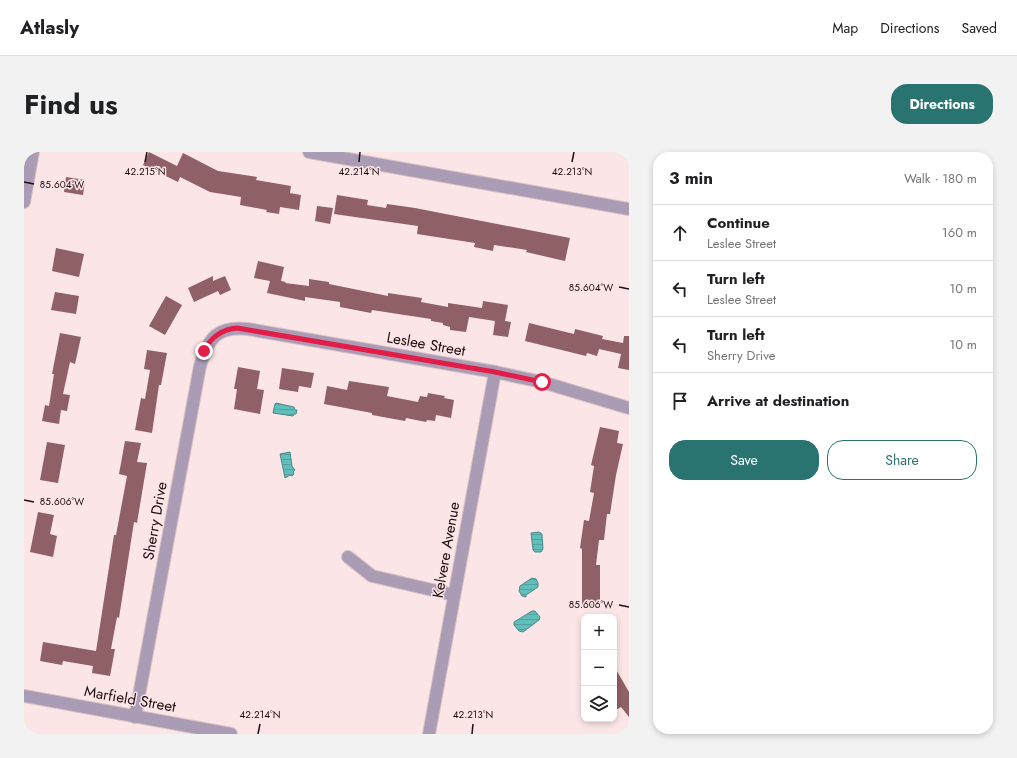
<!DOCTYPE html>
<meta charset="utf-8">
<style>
body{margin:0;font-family:Jost,sans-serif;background:#f2f2f2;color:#202124}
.controls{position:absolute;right:12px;bottom:12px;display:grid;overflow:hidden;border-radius:8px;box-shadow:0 2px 6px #0003}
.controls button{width:36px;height:36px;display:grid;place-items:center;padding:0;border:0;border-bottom:1px solid #e0e0e0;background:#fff;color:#202124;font:20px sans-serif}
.stop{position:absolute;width:12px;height:12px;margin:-9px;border:3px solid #e11d48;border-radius:50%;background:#fff}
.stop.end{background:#e11d48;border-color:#fff;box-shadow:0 1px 4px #0008}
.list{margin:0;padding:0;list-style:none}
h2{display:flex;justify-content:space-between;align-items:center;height:52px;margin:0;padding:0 16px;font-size:17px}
h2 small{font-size:13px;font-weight:400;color:#757577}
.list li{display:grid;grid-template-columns:26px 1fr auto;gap:12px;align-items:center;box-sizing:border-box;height:56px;padding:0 16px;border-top:1px solid #e0e0e0}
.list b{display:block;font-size:15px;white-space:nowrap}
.list p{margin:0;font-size:13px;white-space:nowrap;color:#757577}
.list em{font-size:13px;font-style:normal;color:#757577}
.actions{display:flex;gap:8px;padding:12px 16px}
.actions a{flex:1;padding:9px 0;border:1px solid #297371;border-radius:16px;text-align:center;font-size:14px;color:#297371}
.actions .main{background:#297371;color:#fff}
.icon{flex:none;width:22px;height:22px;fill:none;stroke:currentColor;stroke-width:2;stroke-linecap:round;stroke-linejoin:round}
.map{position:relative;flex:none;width:605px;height:582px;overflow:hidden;border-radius:16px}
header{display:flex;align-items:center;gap:24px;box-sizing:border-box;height:56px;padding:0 20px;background:#fff;border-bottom:1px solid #e0e0e0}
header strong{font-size:19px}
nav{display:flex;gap:22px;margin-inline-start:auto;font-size:14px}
.intro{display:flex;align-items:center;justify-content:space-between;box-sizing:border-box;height:96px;padding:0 24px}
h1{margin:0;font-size:28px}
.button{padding:10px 18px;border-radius:16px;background:#297371;color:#fff;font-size:14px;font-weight:700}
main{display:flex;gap:24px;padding:0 24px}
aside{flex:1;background:#fff;border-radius:16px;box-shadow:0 2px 6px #0003}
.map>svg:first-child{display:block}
.water{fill:url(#water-rules);stroke:#4c8987}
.building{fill:#8f6065}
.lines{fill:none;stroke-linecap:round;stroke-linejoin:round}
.minor-casing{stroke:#d8c2c4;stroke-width:14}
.minor{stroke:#ab9cb5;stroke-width:12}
.route{stroke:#e11d48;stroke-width:5}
.ticks{fill:none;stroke:#1f0d0f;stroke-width:1.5}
.labels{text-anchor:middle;stroke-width:3;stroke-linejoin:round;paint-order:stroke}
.street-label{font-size:15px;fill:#1f0d0f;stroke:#fbe5e7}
.ticks-label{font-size:10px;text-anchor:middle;fill:#1f0d0f;stroke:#fbe5e7;stroke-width:3;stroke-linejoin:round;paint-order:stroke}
</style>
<header>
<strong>Atlasly</strong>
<nav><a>Map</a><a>Directions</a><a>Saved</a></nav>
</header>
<div class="intro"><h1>Find us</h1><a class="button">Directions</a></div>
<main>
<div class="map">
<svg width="605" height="582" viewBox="0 0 605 582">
<defs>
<pattern id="water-rules" width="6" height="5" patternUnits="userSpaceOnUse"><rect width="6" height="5" fill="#60bebb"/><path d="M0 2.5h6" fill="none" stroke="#53a2a0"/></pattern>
</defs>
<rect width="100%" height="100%" fill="#fbe5e7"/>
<g class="water">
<polygon points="252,251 270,255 271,258 273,258 272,262 270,262 269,264 249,261 251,252"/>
<polygon points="266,300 268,314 271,318 269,320 270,322 268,324 266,323 261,326 256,302"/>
<polygon points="515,380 518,382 519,397 517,400 511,400 509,398 507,381"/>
<polygon points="508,426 512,427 514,431 514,435 502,443 502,445 498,444 495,439 496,434"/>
<polygon points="508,459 511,459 516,465 515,468 499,480 495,479 490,473 490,470"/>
</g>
<g class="building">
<polygon points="125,0 153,14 159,1 194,19 233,25 232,28 267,34 266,41 277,43 275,58 256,55 255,62 242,60 243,58 216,53 217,45 186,40 156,25 154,30 119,13"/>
<polygon points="42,25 61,28 59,43 40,40"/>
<polygon points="313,43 344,48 343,53 362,56 363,52 391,56 546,86 541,109 502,100 503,98 470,93 469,99 450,95 451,91 393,82 394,74 310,62"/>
<polygon points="293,54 309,56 306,72 291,69"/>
<polygon points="32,96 60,102 55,125 28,119"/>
<polygon points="234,109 260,115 257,129 262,130 261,131 285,134 285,127 305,130 305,132 364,144 364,141 398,146 397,150 424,155 424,151 458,156 459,149 484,153 481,169 487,170 484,185 469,183 471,169 445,165 442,180 426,178 426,175 419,173 419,171 407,169 407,167 348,158 347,161 316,155 316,150 281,145 281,149 243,141 246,129 230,126"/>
<polygon points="189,124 189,129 201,124 207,138 196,143 194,139 170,150 164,136"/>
<polygon points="31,140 55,144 52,162 27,158"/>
<polygon points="142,144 158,153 141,183 125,174"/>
<polygon points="505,171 550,182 551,177 579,184 578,187 599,191 600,184 605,184 605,218 594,216 597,202 575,197 573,204 563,201 562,204 501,189"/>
<polygon points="36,181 57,185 51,212 46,210 39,242 46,243 43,259 37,258 35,272 18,269 21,253 25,254 30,222 28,222"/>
<polygon points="123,198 143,201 137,233 135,233 128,281 111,278 117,246 121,247 126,218 120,217"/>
<polygon points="214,215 236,219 233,237 240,238 236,262 210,257 213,237 210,237"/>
<polygon points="258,216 290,221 287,236 275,234 274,240 255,237"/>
<polygon points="325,229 365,235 363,244 394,250 396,244 403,245 404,241 421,244 420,246 430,248 427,266 412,263 411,269 403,268 402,270 382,266 381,269 348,263 348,261 300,252 303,234 323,238"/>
<polygon points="576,275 595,279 593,291 599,292 592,323 586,362 583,362 580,388 575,388 572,413 576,413 576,455 558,455 558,397 556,396 560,368 565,369 570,341 566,340 570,314 567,313"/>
<polygon points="101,289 117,291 113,310 123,311 113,371 110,370 95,466 93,465 87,497 91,497 86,524 68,521 69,514 39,509 38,513 16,509 19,490 72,499 90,383 92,383 103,324 95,322"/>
<polygon points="23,290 41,293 34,331 16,328"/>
<polygon points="14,360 30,363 26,382 33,384 29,405 6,400"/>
<polygon points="590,514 605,540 605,565 597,555 590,559"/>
</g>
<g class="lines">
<defs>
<g id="minor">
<polyline points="285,0 605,57"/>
<polyline points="0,50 9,0"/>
<polyline points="324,405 348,424 430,443"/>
<polyline points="0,544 207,582"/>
<path d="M 111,565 L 176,214 C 184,186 193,174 224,177 L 471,220 L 518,230 L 605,256"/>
<polyline points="405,582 471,220"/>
</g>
</defs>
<use href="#minor" class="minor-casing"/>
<use href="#minor" class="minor"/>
</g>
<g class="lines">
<path class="route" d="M 180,199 C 186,186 198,177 213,176 L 471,220 L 518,230"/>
</g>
<path class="ticks" d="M 121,10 L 123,0M 335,10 L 336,0M 548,10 L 550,0M 0,30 L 10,32M 595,135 L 605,137M 0,348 L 10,350M 595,453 L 605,455M 234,582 L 236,572M 448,582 L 449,572"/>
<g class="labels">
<g class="street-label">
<text transform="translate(402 192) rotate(10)" y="5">Leslee Street</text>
<text transform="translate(131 369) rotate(-80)" y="5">Sherry Drive</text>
<text transform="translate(422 398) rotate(-80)" y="5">Kelvere Avenue</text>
<text transform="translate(106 547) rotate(10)" y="5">Marfield Street</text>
</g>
</g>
<g class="ticks-label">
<text x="121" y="23">42.215°N</text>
<text x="335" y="23">42.214°N</text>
<text x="548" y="23">42.213°N</text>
<text x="38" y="36">85.604°W</text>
<text x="567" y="139">85.604°W</text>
<text x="38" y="353">85.606°W</text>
<text x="567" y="456">85.606°W</text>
<text x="236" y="566">42.214°N</text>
<text x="449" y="566">42.213°N</text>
</g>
</svg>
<div class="controls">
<button>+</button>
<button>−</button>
<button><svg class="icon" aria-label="layers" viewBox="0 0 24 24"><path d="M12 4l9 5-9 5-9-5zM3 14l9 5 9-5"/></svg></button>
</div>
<div class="stop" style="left:518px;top:230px"></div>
<div class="stop end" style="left:180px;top:199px"></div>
</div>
<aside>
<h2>3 min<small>Walk · 180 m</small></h2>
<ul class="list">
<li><svg class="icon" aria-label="ahead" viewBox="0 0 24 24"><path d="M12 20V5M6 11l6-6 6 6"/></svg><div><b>Continue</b><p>Leslee Street</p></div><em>160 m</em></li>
<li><svg class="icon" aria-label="left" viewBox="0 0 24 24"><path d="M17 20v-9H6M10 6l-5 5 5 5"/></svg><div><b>Turn left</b><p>Leslee Street</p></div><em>10 m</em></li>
<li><svg class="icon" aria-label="left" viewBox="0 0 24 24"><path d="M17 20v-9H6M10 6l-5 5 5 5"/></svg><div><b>Turn left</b><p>Sherry Drive</p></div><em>10 m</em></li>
<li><svg class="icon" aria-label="arrive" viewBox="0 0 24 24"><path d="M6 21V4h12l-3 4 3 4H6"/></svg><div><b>Arrive at destination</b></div></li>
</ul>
<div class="actions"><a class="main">Save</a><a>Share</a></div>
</aside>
</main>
